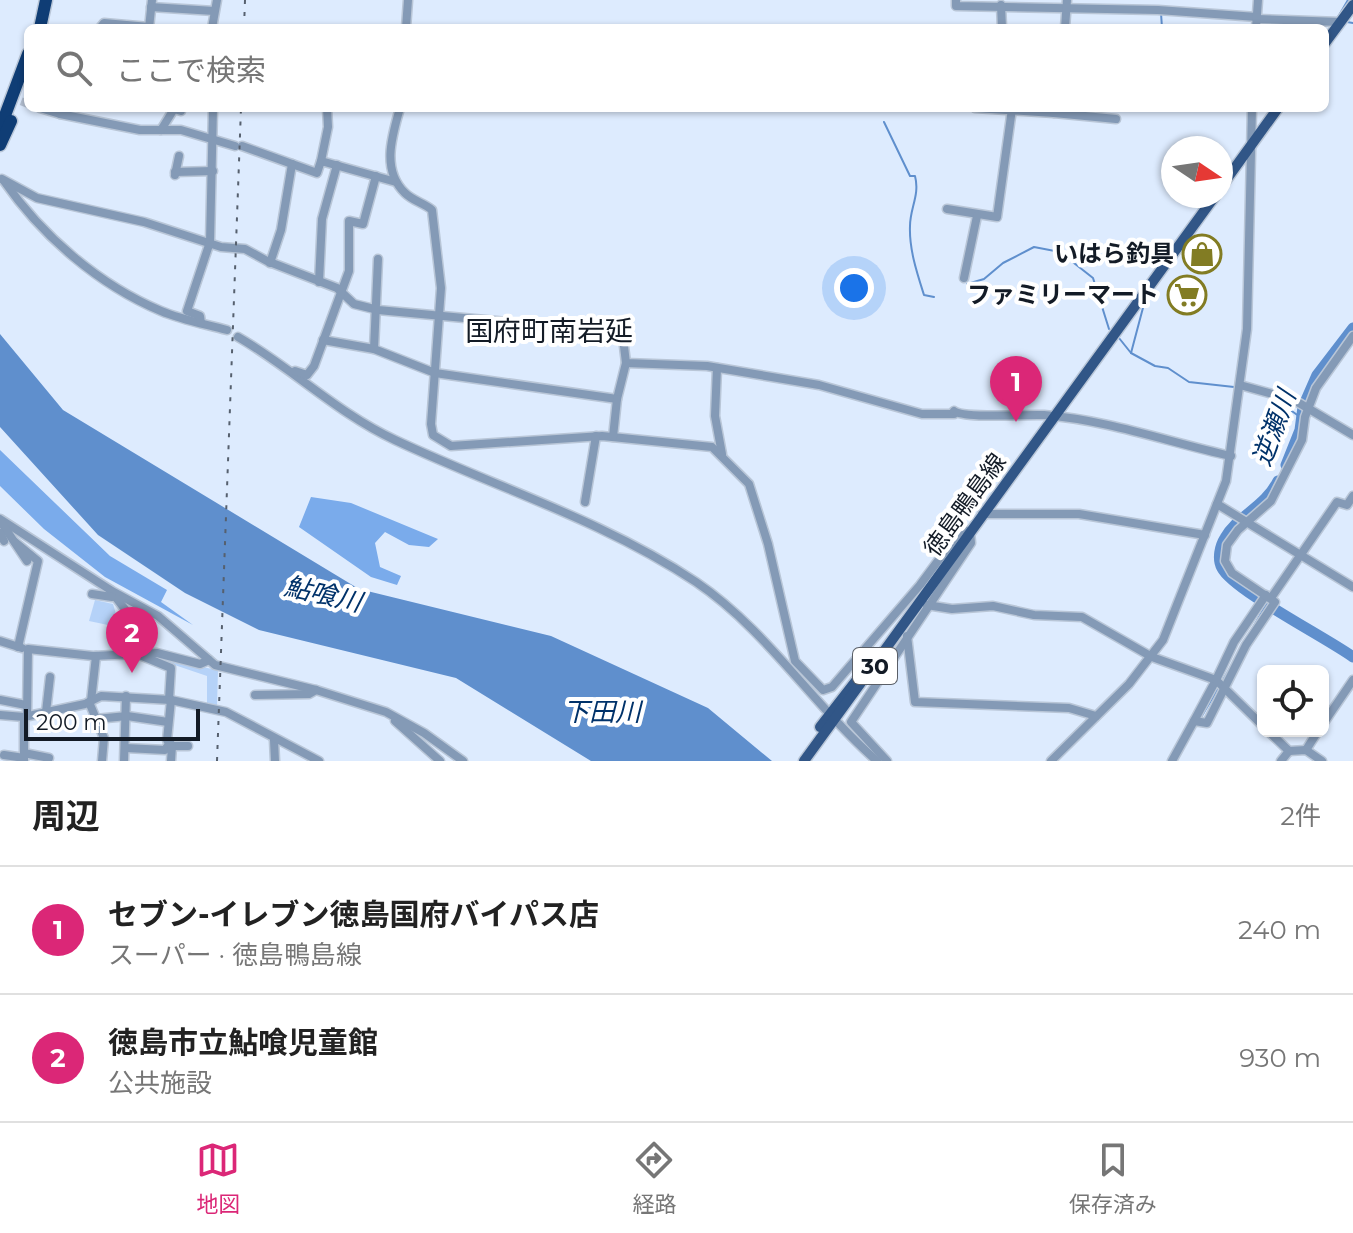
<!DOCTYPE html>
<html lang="ja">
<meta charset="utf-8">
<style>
body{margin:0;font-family:Montserrat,"Noto Sans JP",sans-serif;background:#f6f6f6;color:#222}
.controls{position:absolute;right:24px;bottom:24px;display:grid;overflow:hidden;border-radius:12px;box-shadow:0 2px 6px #0004}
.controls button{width:72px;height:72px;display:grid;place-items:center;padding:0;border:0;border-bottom:2px solid #e0e0e0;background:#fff;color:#222;font:40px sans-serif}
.compass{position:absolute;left:1161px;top:136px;width:72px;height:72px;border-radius:50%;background:#fff;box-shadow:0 2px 6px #0004;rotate:103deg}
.scale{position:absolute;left:24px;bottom:20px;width:176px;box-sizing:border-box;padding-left:8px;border:4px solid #131b26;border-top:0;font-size:22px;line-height:28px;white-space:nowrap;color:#131b26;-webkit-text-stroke:6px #fff;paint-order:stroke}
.you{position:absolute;left:854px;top:288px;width:28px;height:28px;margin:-20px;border:6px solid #fff;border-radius:50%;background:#1a73e8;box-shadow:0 0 0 12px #1a73e833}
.badge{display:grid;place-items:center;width:52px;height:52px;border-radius:50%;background:#db2777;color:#fff;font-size:26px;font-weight:700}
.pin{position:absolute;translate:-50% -66px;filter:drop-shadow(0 2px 4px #0008)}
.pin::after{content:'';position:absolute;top:42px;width:28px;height:24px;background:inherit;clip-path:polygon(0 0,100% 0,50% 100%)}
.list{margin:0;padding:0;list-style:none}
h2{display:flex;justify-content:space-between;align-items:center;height:104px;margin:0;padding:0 32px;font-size:34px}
h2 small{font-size:26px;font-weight:400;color:#767676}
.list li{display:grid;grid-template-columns:52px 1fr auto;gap:24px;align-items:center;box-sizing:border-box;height:128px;padding:0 32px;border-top:2px solid #e0e0e0}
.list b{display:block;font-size:30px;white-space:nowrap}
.list p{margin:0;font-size:26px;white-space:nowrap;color:#767676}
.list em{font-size:26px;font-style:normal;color:#767676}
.icon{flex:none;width:44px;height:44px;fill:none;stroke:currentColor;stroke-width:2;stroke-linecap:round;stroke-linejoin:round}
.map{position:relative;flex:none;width:1353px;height:761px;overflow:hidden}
.search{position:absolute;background:#fff;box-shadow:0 2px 6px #0004;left:24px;right:24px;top:24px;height:88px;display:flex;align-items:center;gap:20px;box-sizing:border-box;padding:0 28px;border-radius:12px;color:#767676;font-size:30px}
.sheet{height:360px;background:#fff}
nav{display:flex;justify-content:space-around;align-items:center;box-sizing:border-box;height:112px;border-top:2px solid #e0e0e0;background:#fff;font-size:22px;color:#767676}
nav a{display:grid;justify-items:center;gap:4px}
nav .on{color:#db2777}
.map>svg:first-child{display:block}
.green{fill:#b5d2f8}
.forest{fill:#7aabeb}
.water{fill:#5f8fcd}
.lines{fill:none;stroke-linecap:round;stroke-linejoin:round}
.stream{stroke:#5f8fcd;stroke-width:2}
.river{stroke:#5f8fcd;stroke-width:11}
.minor-tunnel{stroke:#b5c1d3;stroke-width:8;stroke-dasharray:8 4;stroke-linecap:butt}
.minor-casing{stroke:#b9c6d7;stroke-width:11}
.major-casing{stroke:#b9c6d7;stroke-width:13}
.highway-casing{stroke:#b9c6d7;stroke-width:15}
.minor{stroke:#849ab6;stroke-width:8}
.major{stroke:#315687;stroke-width:10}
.highway{stroke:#0f3d75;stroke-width:12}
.rail{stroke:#56606e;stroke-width:2;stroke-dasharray:4 8;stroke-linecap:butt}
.labels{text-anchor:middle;stroke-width:8;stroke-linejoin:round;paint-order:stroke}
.shield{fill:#fff;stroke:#5a5f67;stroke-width:2}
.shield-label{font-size:22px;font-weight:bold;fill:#131b26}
.poi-label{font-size:24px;font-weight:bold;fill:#131b26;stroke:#fff;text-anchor:end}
.street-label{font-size:24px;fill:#131b26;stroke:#fff}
.water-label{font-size:26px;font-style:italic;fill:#00326a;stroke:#fff}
.quarter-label{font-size:28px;fill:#131b26;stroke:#fff}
</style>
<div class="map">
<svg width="1353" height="761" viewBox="0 0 1353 761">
<rect width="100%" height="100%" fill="#ddebfe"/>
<g class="green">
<polygon points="95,600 113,604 116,614 108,625 89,621"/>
<polygon points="154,658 218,670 217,705 207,703 207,676"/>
</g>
<g class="forest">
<polygon points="0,450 110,556 167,590 161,602 193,625 105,577 44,529 0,486"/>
<polygon points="311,497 351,503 438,539 429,547 409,545 385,532 375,543 380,567 401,576 397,585 371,577 299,527"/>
</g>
<polygon class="water" points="0,334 63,410 359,589 551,636 708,708 772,761 591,761 456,678 259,630 185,593 98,535 0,427"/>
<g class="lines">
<g class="stream">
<polyline points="1161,13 1162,28"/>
<polyline points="1338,17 1348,0"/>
<polyline points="1347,22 1353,23"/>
<polyline points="1158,111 1158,108"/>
<path d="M 884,122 L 910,176 L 915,176 C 920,195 910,208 910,226 C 909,249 917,273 924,295 L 934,297"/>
<polyline points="967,284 984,279 1003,263 1034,247 1060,252 1093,278 1109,329"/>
<polyline points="1119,338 1131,353 1155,366 1168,368 1189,382 1234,387"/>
<polyline points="1131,353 1144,304"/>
<polyline points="1274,398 1300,417"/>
<polyline points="1222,682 1267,603"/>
<polyline points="1200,719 1219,687"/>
</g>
<g class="river">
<polyline points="1286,465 1300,430 1303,407 1317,375 1353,328"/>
<path d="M 1278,481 C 1265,507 1237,516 1225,538 C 1220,546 1217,559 1222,568 C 1233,590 1327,638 1353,657"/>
</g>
<polyline class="minor-tunnel" points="10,97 28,104"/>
<defs>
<g id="minor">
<polyline points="956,0 956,6 1158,10 1257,17"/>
<polyline points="1001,5 1002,28"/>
<polyline points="151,7 214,11"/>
<polyline points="1257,19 1340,22"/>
<polyline points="100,28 104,23 149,27"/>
<polyline points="149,28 152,0"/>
<polyline points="212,28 217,0"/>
<polyline points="406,28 408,0"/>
<polyline points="1065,28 1067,0"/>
<polyline points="1256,28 1258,0"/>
<polyline points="40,108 60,114 65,108"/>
<path d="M 400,108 C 392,136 381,170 405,193 C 413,201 424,203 432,210 L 441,288 L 431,424 L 433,435 L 451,446 L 602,436 L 712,447 L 749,484 L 768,544 L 795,661 L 823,690 L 832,687 L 920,585 L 961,530 L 970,531 L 971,543 L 851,722 L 887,761"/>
<polyline points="975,108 1054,113 1056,108"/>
<polyline points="1054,113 1116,119"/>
<polyline points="60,114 140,130 181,130 235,146"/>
<polyline points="161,130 174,109 181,111"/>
<polyline points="242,146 317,173 321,161 396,182"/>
<polyline points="321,161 328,127 327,108"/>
<polyline points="175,172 213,171"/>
<polyline points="175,175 179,156"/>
<polyline points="2,179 37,198 144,222 221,247 245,249 267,261 337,288 354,304 378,310 595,330 613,328 623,338 626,363 707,366 819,385 922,414 954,414"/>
<path d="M 4,181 C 42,236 99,285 161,311 C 182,320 205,324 227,330"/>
<polyline points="947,209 997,217 1012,109"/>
<polyline points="270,263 281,230 292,164"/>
<polyline points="964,278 977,216"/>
<polyline points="319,282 322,219 337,165"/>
<polyline points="201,323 200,316 187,311 210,242 213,108"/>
<path d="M 238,337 C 292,368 337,413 395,440 C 495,487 603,520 696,582 C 767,630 813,705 877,761"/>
<polyline points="323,340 374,349 435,373 617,399 626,363"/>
<polyline points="374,349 378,259"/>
<polyline points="717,368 715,416 722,454"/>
<polyline points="295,371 307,375 314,366 349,271 349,221 363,224 376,176"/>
<polyline points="1240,385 1294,400 1353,435"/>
<path d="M 954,411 C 964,419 1025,414 1044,415 C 1108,420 1168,442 1231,456"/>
<polyline points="613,437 617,399"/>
<polyline points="585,502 596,436"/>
<polyline points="1217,504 1353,587"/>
<polyline points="982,514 1079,514 1205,535"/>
<polyline points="0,519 112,591 158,616 215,665 316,690 386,712 424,733 463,761"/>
<polyline points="1,522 27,561"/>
<polyline points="0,533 4,541"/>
<polyline points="15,542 38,561 18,647"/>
<polyline points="110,590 135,622"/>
<polyline points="92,594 112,597"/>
<polyline points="1271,598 1337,502 1347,505 1353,496"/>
<polyline points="927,605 952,609 993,606 1034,615 1082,617 1152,657 1216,680 1194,721"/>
<polyline points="907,636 915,702 1069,708 1096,716"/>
<polyline points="0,641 22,648"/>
<polyline points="142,656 171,668 169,700"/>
<polyline points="255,695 309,694 316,690"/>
<polyline points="0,700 26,705"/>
<polyline points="91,701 96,656"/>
<polyline points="89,702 104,738 102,761"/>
<polyline points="46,712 50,677"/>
<polyline points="0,715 24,717"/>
<polyline points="27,716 28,649 93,656 157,653 200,664 209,660"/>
<polyline points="96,719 127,716 168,722"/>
<polyline points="395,721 440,761"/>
<polyline points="1323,724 1353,680"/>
<polyline points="1263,726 1216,680 1234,642 1266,595"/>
<polyline points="1268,731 1289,751 1306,750 1322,761"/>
<polyline points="274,740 275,761"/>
<polyline points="172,746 188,746"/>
<polyline points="126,748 165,750 170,742"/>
<polyline points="1306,750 1318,731"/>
<polyline points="24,753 49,758"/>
<polyline points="4,755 24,758"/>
<polyline points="24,761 24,717 85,704 101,696 171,700 226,712 319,761"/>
<polyline points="124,761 126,696"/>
<polyline points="171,761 172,746 167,740 171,700"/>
<polyline points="1051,761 1129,684 1163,640 1226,481 1247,329 1252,108"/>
<polyline points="1172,761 1194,721 1207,723 1246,645 1275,602 1232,573 1225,561 1227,545 1238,530 1271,501 1302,440 1305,417 1316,388 1353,336"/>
<polyline points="1281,761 1289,751"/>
</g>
<g id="major">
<polyline points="1325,43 1353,5"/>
<polyline points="1221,187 1278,108"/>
<polyline points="820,727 869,664"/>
<polyline points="804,761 1215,196"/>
</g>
<g id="highway">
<polyline points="40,28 46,0"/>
<polyline points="0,129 28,54"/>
<polyline points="0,145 11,121"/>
</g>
</defs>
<use href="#minor" class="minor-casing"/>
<use href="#major" class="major-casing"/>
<use href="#highway" class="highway-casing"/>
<use href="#minor" class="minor"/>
<use href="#major" class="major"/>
<use href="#highway" class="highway"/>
<g class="rail">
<polyline points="244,28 245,0"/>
<polyline points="217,761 241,108"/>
</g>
</g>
<defs>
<symbol id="shop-ring" viewBox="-11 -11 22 22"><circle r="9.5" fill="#fff" stroke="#827c23" stroke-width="1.5"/><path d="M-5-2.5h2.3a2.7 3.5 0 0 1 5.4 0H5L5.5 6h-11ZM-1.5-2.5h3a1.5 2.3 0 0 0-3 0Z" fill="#827c23"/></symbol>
<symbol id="supermarket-ring" viewBox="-11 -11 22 22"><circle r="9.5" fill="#fff" stroke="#827c23" stroke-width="1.5"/><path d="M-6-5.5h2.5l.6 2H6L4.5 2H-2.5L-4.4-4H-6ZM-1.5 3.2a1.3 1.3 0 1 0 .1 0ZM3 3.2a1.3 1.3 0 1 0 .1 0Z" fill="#827c23"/></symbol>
</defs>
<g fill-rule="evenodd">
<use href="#shop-ring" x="1180" y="232" width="44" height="44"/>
<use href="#supermarket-ring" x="1165" y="273" width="44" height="44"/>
</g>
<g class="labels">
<rect class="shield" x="853" y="648" width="44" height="36" rx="6"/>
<g class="shield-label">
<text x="875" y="674">30</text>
</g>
<g class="poi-label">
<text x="1174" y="262">いはら釣具</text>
<text x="1159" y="303">ファミリーマート</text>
</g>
<g class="street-label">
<text transform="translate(965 505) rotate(-54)" y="8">徳島鴨島線</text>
</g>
<g class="water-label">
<text transform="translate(1274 428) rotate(-70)" y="9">逆瀬川</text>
<text transform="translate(323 594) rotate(13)" y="9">鮎喰川</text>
<text x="602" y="721">下田川</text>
</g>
<g class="quarter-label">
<text x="549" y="341">国府町南岩延</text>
</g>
</g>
</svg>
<div class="controls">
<button><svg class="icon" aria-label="locate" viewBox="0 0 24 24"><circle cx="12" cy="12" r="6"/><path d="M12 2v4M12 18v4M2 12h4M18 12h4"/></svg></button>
</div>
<svg class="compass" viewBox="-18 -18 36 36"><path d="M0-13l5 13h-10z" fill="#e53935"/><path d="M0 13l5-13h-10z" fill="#767676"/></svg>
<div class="scale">200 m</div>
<div class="you"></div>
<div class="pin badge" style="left:1016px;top:422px">1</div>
<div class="pin badge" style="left:132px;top:673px">2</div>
<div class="search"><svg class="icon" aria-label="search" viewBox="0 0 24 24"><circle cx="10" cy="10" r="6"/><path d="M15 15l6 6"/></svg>ここで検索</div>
</div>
<section class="sheet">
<h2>周辺<small>2件</small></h2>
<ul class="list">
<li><span class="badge">1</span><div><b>セブン-イレブン徳島国府バイパス店</b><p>スーパー · 徳島鴨島線</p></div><em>240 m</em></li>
<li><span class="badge">2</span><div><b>徳島市立鮎喰児童館</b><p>公共施設</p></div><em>930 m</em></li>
</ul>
</section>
<nav>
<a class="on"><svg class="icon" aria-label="map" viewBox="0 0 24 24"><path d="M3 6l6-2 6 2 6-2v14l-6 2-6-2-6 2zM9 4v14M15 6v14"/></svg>地図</a>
<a><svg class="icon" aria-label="directions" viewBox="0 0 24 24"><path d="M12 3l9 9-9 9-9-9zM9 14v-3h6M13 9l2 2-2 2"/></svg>経路</a>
<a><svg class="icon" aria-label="saved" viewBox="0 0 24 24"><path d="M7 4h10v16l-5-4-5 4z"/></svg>保存済み</a>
</nav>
